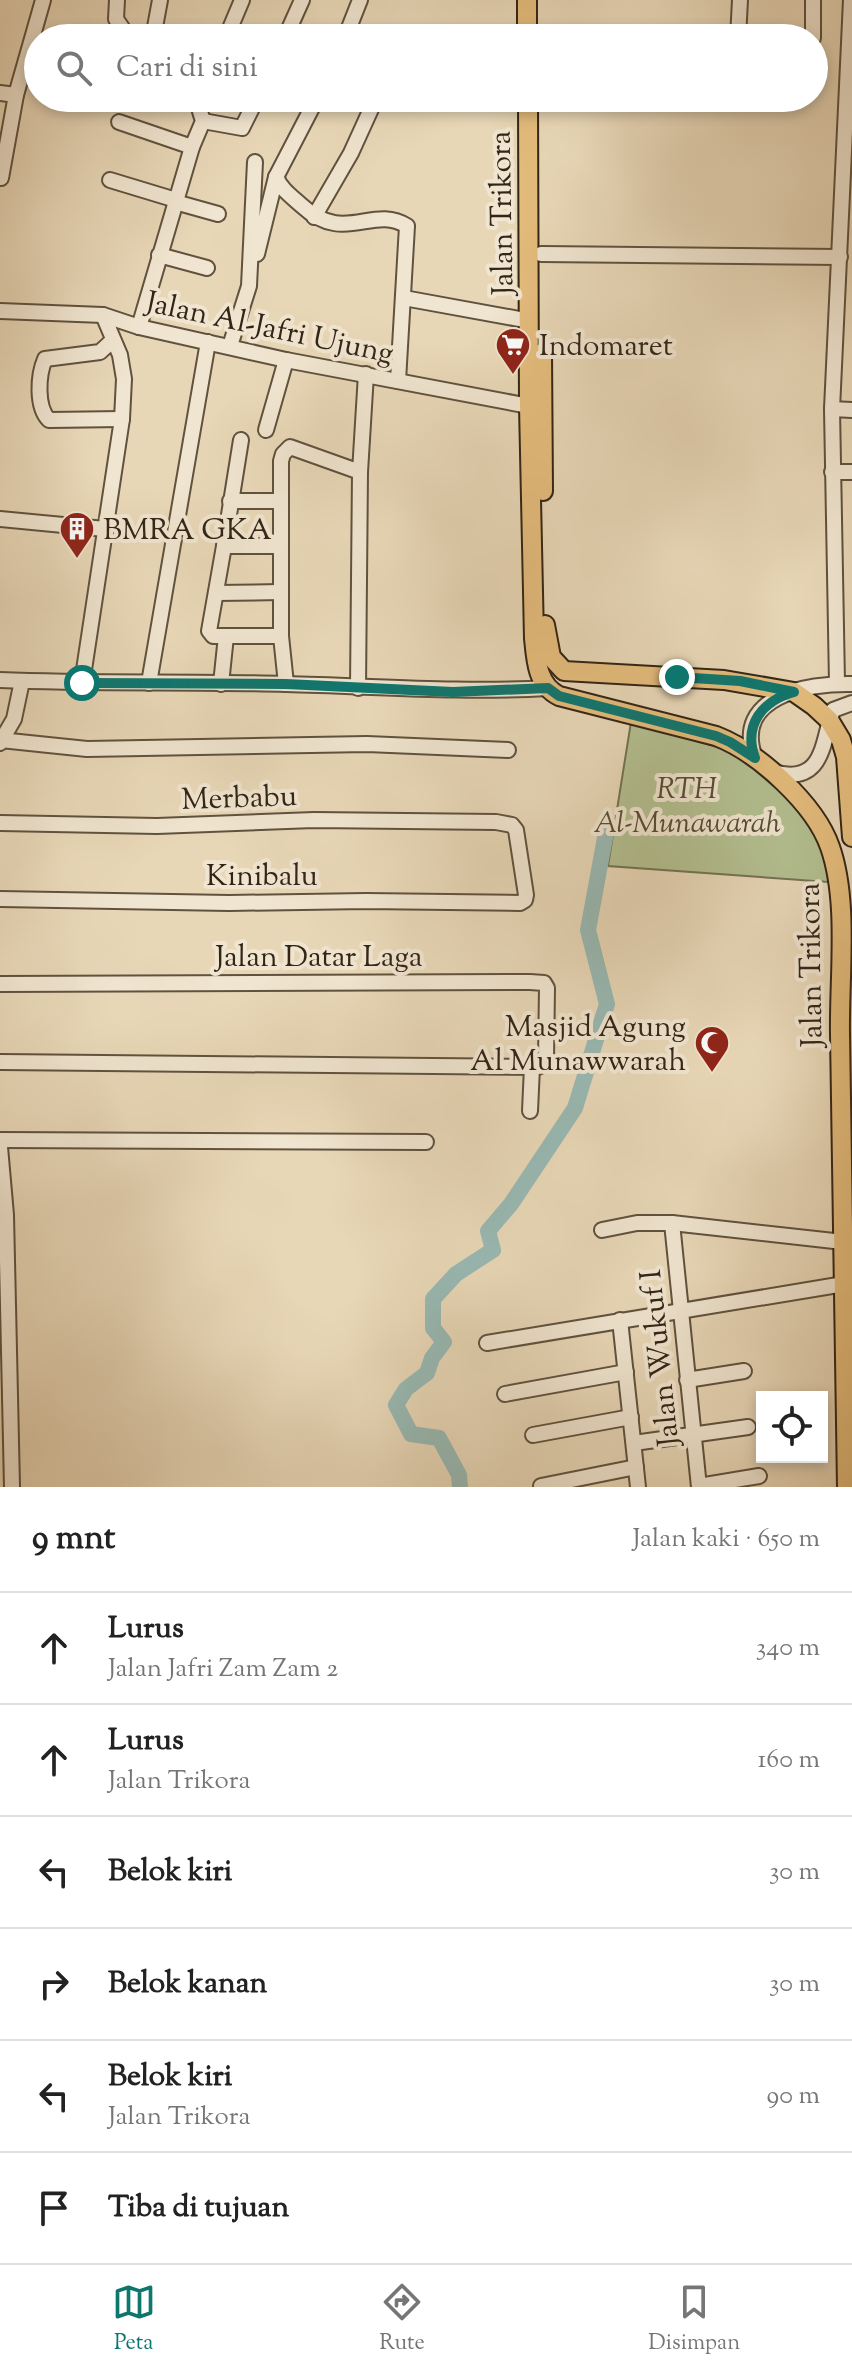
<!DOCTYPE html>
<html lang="id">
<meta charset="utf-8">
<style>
body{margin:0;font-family:"Sorts Mill Goudy",serif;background:#f2f2f2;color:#222}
.controls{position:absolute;right:24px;bottom:24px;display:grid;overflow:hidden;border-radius:0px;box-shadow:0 4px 12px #0003}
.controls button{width:72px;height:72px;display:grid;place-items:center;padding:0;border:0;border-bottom:2px solid #e0e0e0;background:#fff;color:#222;font:40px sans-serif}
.stop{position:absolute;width:24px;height:24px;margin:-18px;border:6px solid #0f766e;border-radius:50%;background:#fff}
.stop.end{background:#0f766e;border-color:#fff;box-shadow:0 2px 8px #0008}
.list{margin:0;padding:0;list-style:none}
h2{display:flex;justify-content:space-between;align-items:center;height:104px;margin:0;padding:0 32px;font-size:34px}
h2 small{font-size:26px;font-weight:400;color:#767676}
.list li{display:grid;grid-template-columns:52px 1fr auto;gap:24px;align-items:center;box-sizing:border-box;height:112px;padding:0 32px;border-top:2px solid #e0e0e0}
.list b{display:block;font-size:30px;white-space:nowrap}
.list p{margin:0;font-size:26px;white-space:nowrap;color:#767676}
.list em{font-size:26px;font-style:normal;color:#767676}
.icon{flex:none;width:44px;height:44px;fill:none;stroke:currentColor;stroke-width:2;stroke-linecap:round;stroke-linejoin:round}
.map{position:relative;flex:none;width:852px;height:1487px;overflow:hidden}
.search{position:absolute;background:#fff;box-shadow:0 4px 12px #0003;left:24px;right:24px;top:24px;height:88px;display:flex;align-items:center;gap:20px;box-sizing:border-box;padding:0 28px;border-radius:44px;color:#767676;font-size:30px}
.sheet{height:776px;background:#fff}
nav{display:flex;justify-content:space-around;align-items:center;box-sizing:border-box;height:112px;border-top:2px solid #e0e0e0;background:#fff;font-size:22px;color:#767676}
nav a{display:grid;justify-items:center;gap:4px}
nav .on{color:#0f766e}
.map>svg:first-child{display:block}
.green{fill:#b3bf90;stroke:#737253;stroke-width:2}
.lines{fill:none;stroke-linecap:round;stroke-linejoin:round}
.river{stroke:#98b9b3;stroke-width:16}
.minor-casing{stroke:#60523e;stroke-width:18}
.major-casing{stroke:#332516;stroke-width:22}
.minor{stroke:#f0e5d0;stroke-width:14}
.major{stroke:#e4bc7c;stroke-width:18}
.route{stroke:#0f766e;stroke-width:10}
.labels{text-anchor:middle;stroke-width:8;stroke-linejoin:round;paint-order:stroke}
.street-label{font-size:30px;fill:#332516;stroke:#f0e5d0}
.poi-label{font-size:30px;fill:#332516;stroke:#f0e5d0;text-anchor:start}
.park-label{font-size:30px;font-style:italic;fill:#534c34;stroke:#f0e5d0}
</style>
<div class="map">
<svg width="852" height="1487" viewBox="0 0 852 1487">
<rect width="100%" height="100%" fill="#e8d7b7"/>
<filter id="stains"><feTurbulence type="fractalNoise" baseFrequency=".0025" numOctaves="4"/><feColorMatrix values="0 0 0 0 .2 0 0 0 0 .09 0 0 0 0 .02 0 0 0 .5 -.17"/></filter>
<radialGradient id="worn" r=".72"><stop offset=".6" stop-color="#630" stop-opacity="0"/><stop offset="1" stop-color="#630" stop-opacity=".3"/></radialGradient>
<polygon class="green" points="631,722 748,756 807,817 827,862 828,882 608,866"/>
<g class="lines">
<polyline class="river" points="460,1487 459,1475 439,1438 411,1434 396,1405 406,1389 427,1373 432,1358 444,1342 433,1328 433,1299 456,1274 493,1250 488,1231 511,1204 575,1108 607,1004 588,930 607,827"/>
<defs>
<g id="minor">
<polyline points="117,0 116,19 129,38"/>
<polyline points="813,0 813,38"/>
<polyline points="153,38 160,0"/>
<polyline points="226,38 242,0"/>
<polyline points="285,38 302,0"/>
<polyline points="345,38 360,0"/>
<polyline points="738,38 740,0"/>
<polyline points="0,93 16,95"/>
<path d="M 317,98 L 276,177 C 281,189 291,196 301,205 C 345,246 372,204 407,226 L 398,381"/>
<polyline points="203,121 242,128 257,98"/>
<polyline points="119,122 192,147"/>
<polyline points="1,178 16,95 43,0"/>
<polyline points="110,180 176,200"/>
<polyline points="175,202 218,214"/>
<polyline points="314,217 351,153 376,98"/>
<polyline points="257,254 276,177"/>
<polyline points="541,254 840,257"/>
<polyline points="159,255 207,268"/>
<polyline points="404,298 530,321"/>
<polyline points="0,311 103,315 139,327 286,360 529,406"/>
<polyline points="139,327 192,147 203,121 198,105 200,98"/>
<path d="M 113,340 L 100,352 L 45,359 C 38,375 36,407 49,420 L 122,419"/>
<polyline points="230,346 249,286 255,162"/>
<polyline points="832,409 852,410"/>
<polyline points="266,430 286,360"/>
<polyline points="241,440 224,546 281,546 281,461 283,454 290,447 360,472"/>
<polyline points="832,472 852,472"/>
<polyline points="230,501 281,501"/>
<polyline points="0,519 105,529"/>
<polyline points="224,546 209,631 213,636 281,636 281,546"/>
<polyline points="216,593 281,592"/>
<polyline points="281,636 286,684"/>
<path d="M 0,680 C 95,684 191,681 286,684 C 374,686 460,693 548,688"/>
<polyline points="82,683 122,419 124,379 120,355 103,315"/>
<polyline points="149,683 208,342"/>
<polyline points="837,683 832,409 851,0"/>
<polyline points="221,684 226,636"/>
<polyline points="358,688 360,472 366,374"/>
<polyline points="0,740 87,749 367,744 508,750"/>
<polyline points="0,743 14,719 22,681"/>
<path d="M 755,758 C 732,696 808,683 852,684"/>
<path d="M 773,772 C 824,786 822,743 833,710 L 852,703"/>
<polyline points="0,823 157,826 314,820 496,822 512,825 516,830 526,895 525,900 520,903 366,901 229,903 0,899"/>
<polyline points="0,984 530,982 544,983 547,988 546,1059 544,1064 538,1067 0,1062"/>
<polyline points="530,1111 532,1067"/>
<polyline points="0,1140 426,1142"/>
<polyline points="0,1147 6,1215 12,1487"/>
<polyline points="672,1223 699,1487"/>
<polyline points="602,1230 637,1223 672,1223 843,1242"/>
<polyline points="620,1320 638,1487"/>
<polyline points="487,1343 844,1284"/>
<polyline points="687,1380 744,1371"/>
<polyline points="505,1394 626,1372"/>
<polyline points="533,1435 631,1417"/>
<polyline points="634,1443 748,1427"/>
<polyline points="541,1486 636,1467"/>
<polyline points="699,1486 759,1476"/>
</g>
<g id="major">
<polyline points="527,0 527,38"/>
<path d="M 528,98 L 529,406 L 534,638 C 536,660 537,685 559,696 L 716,736 C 758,752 815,804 830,847 C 849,901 839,976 840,1034 C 842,1185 845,1336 847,1487"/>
<polyline points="542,353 543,491"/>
<polyline points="545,625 551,657 564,671 724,680 794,692 814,706 829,720 841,740 846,757 852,837"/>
</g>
</defs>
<use href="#minor" class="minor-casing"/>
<use href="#major" class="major-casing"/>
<use href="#minor" class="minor"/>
<use href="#major" class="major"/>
</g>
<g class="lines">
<path class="route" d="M 82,683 L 286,684 L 453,692 L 548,688 L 559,696 L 716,736 L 730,742 L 755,758 C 743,725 762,701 794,692 L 740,681 L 677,677"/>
</g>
<defs>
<symbol id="supermarket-pin" viewBox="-11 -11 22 30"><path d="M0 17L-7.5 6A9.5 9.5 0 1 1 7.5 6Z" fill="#8f2418" stroke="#f0e5d0"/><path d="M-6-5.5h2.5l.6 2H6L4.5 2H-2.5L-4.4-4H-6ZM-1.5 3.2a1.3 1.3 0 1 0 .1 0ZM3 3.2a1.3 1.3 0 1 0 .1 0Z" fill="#fff"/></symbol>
<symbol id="building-pin" viewBox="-11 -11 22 30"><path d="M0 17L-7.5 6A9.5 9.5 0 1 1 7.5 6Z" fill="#8f2418" stroke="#f0e5d0"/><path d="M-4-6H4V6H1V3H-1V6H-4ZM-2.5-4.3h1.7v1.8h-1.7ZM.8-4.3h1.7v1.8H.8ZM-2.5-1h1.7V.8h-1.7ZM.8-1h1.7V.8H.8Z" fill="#fff"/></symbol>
<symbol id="mosque-pin" viewBox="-11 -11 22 30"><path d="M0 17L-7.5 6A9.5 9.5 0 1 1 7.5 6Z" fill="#8f2418" stroke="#f0e5d0"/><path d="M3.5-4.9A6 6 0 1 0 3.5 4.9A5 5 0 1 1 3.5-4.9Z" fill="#fff"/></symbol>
</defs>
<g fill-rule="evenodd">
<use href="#supermarket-pin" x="493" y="325" width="40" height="54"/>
<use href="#building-pin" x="57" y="509" width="40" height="54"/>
<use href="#mosque-pin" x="692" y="1023" width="40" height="54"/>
</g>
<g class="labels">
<g class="street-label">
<text transform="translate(501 213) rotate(-91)" y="10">Jalan Trikora</text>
<text transform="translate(270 327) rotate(12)" y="10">Jalan Al-Jafri Ujung</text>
<text transform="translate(239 797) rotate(-2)" y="10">Merbabu</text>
<text x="262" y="885">Kinibalu</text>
<text x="319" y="966">Jalan Datar Laga</text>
<text transform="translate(810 965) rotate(-91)" y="10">Jalan Trikora</text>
<text transform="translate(659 1358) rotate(-96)" y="10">Jalan Wukuf I</text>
</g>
<g class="poi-label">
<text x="539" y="355">Indomaret</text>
<text x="103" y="539">BMRA GKA</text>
<text x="686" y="1036" text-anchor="end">Masjid Agung<tspan x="686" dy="34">Al Munawwarah</tspan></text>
</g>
<g class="park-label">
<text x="687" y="798">RTH<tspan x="687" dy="34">Al-Munawarah</tspan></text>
</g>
</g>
<rect width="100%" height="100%" filter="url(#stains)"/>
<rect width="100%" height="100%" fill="url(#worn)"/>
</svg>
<div class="controls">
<button><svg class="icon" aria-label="locate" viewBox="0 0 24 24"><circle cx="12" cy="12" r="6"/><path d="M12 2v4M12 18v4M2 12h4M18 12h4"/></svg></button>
</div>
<div class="stop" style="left:82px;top:683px"></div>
<div class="stop end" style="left:677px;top:677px"></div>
<div class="search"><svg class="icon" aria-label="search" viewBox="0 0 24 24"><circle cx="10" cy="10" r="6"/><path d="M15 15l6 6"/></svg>Cari di sini</div>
</div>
<section class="sheet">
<h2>9 mnt<small>Jalan kaki · 650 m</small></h2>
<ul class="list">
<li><svg class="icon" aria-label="ahead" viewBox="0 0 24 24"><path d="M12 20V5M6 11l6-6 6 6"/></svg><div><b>Lurus</b><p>Jalan Jafri Zam Zam 2</p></div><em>340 m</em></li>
<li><svg class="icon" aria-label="ahead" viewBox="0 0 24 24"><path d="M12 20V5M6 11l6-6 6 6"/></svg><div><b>Lurus</b><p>Jalan Trikora</p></div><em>160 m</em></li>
<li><svg class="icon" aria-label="left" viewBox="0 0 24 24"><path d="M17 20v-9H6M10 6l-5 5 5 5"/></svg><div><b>Belok kiri</b></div><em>30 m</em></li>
<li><svg class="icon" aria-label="right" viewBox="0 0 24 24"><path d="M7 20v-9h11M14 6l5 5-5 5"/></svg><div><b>Belok kanan</b></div><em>30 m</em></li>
<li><svg class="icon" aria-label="left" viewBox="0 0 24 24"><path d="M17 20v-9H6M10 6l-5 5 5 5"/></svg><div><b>Belok kiri</b><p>Jalan Trikora</p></div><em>90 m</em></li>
<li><svg class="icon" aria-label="arrive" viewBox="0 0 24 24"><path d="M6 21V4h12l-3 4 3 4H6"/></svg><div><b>Tiba di tujuan</b></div></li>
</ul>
</section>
<nav>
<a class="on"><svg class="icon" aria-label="map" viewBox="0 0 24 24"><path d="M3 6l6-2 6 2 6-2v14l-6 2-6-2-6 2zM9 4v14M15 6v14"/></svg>Peta</a>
<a><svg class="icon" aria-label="directions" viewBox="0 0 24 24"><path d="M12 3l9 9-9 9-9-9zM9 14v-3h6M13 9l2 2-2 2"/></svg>Rute</a>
<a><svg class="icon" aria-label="saved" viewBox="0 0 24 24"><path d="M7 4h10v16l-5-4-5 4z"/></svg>Disimpan</a>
</nav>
